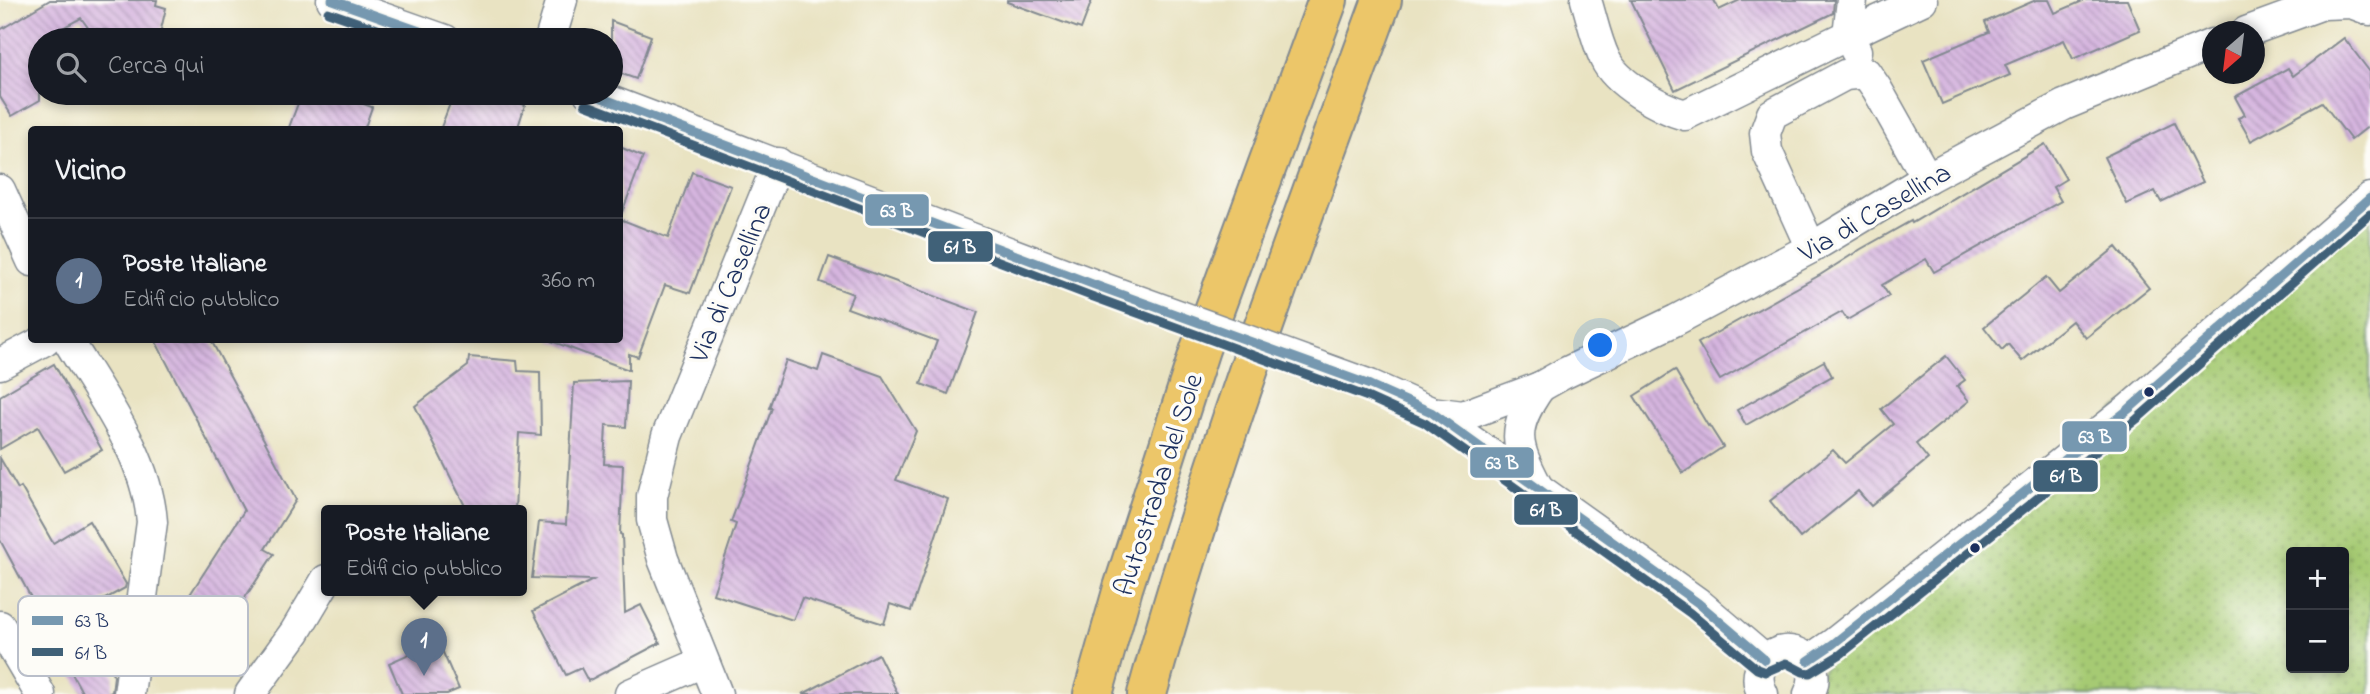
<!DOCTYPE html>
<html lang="it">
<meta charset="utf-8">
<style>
body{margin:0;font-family:"Indie Flower",sans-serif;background:#242831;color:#f1f3f6}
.controls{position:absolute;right:21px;bottom:21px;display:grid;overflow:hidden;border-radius:7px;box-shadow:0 4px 10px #0003}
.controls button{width:63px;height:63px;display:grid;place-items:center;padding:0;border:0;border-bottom:2px solid #363941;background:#171b24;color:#f1f3f6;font:35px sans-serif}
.compass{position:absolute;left:2202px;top:21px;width:63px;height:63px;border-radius:50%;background:#171b24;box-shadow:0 4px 10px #0003;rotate:208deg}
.you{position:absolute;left:1601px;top:346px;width:24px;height:24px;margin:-18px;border:5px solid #fff;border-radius:50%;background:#1a73e8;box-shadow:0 0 0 10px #1a73e833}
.badge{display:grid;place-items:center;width:46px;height:46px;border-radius:50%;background:#c8321e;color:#fff;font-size:23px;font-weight:700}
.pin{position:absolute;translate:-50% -58px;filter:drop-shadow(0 2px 4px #0008)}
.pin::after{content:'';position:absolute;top:37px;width:24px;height:21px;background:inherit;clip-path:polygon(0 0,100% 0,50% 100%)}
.popup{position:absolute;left:321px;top:505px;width:206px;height:91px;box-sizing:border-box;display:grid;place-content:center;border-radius:7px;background:#171b24;filter:drop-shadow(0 2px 5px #0005);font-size:23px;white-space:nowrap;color:#9ea1a6}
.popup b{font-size:26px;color:#f1f3f6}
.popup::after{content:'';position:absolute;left:50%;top:100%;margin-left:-14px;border:14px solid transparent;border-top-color:#171b24}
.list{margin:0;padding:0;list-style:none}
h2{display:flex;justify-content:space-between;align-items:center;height:91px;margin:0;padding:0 28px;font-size:30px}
h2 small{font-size:23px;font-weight:400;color:#9ea1a6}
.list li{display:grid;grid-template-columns:46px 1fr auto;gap:21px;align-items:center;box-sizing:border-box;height:126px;padding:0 28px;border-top:2px solid #363941}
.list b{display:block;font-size:26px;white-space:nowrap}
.list p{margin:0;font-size:23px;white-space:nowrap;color:#9ea1a6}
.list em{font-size:23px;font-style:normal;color:#9ea1a6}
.icon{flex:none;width:38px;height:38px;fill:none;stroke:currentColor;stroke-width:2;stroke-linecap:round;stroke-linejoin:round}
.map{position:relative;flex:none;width:2370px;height:694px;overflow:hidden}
.search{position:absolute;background:#171b24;box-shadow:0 4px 10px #0003;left:28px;top:28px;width:595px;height:77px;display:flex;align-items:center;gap:18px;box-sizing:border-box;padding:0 24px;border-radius:38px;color:#9ea1a6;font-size:26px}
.panel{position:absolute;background:#171b24;box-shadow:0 4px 10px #0003;left:28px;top:126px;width:595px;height:217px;border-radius:7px}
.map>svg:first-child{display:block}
.grass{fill:url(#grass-dots);stroke:#607c68;stroke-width:2;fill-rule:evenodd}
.building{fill:url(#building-back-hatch)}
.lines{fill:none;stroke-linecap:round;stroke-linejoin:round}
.minor-casing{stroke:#828990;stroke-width:33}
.highway-casing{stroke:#828990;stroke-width:42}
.minor{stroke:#fff;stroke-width:30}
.highway{stroke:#ecc669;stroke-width:38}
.minor-bridge-casing{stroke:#828990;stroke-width:33;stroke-linecap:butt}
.minor-bridge{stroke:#fff;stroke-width:30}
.bus-1-casing{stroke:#fdfcf7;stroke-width:14}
.bus-2-casing{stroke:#fdfcf7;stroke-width:14}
.bus-1{stroke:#7698b0;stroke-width:9}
.bus-2{stroke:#406178;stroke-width:9}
.bus-dot{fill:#1b2f5e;stroke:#fdfcf7;stroke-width:2.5}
.labels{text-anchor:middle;stroke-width:7;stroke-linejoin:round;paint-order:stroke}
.street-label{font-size:28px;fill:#1b2f5e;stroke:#fdfcf7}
.key{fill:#fdfcf7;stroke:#b9bec9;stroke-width:2}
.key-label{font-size:19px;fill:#1b2f5e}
.line-badge{stroke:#fdfcf7;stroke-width:2.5}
.badge-label{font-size:19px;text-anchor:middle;font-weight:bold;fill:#fff}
</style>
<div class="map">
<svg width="2370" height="694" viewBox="0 0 2370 694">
<defs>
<pattern id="grass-dots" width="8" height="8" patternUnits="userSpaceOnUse" patternTransform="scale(1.75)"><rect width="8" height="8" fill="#a6ca73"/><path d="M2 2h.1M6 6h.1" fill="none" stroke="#86a462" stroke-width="1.8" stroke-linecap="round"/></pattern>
<pattern id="building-back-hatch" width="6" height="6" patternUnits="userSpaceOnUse" patternTransform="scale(1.75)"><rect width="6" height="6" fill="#d6b5df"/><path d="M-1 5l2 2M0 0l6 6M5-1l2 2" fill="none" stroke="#ad94b8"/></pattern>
</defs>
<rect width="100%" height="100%" fill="#fdfcf7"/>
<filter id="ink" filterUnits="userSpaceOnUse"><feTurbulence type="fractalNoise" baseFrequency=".0143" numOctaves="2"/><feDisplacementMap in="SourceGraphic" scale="14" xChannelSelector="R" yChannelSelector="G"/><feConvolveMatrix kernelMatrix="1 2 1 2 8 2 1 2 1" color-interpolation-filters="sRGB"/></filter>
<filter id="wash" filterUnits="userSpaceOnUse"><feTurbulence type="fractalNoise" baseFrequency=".00686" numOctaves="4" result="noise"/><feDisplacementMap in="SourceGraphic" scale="28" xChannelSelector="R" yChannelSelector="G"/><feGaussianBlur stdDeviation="1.57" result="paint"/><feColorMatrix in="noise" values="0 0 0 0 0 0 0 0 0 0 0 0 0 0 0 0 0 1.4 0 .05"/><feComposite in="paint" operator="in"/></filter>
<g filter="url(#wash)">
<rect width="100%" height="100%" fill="#e9e3c2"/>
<path class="grass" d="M 2370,198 L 2370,694 L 1809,694 L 1813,684 L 1854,627 ZM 2291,552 L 2344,552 L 2344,668 L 2291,668 Z"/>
<g id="blocks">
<g class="building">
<polygon points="50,0 157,0 156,5 166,8 159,38 97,29 92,33 81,18 40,40 40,100 12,116 0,97 0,30"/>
<polygon points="1007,0 1092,0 1081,29 1007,2"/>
<polygon points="1631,0 1714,0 1719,10 1740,0 1834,0 1833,13 1675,90"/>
<polygon points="2036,0 2049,0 2055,13 2085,0 2127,0 2140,30 2073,59 2064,40 2005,65 2010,75 1942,104 1923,60 1989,32 1985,22"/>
<polygon points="611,21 651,36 636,79 611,70"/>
<polygon points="2344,38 2370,72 2370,125 2351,140 2322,102 2251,141 2238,118 2245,115 2235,97 2288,68 2293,76"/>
<polygon points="302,93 333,93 372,107 364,130 288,130"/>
<polygon points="454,93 496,93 525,105 517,130 440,130"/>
<polygon points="2174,123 2203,182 2161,202 2155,191 2127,204 2104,157"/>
<polygon points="2045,144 2066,179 2053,187 2061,201 1934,272 1926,259 1882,285 1889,296 1847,320 1842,312 1720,380 1698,343 1820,275 1861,249 1911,221 1912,223"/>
<polygon points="620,147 643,157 621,215 620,214"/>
<polygon points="692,172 731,186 690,293 665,285 638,357 629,354 629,370 551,341 551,340 620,340 620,219 668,238"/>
<polygon points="2116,247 2149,288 2086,338 2072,321 2022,361 2008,344 2002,350 1984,327 2046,277 2059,293"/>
<polygon points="829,257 978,312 948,394 921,384 937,341 847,308 853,294 820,282"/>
<polygon points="155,340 211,340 296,500 265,549 274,554 195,673 156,647 244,511"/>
<polygon points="823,355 882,376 916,431 896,480 948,499 911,611 890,604 884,624 802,598 793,620 713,594 736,524 731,522 772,408 769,408 786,360 818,371"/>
<polygon points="1946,356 1965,380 1957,386 1969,401 1916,444 1928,459 1871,506 1858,491 1800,538 1770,501 1833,450 1845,463 1893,424 1881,409"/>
<polygon points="469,357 517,361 518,371 540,372 541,435 519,433 515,510 467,510 415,406 468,366"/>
<polygon points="1824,361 1832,376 1746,425 1737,410"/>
<polygon points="54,364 102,450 64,471 38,427 0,449 0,396"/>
<polygon points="1675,370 1708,426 1709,425 1723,447 1683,473 1634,396"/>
<polygon points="628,381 626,427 606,425 604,464 623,465 620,534 622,535 625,613 641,605 660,643 588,681 581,668 566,675 533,611 593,580 532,578 539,522 566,524 574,383"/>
<polygon points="0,458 18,489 21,487 53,543 89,521 126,584 125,588 94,605 117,650 116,661 108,665 114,676 112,692 108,694 83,694 0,540"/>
<polygon points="438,641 459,689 447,694 402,694 389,663"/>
<polygon points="878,654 898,694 803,694"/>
</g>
</g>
</g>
<g filter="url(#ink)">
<use href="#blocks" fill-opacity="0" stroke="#828990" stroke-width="2"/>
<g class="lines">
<defs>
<g id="minor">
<polyline points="332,0 445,40"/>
<path d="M 1586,0 C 1592,19 1596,40 1605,59 C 1616,83 1660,108 1685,115 L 1848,35 L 1852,0"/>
<polyline points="2246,32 2323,4 2351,3 2370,10"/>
<polyline points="550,40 562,0"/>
<polyline points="1856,51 1848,35 1922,0"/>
<polyline points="589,93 1095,285"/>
<polyline points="0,190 32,261"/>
<polyline points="1811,248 1767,151 1765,133 1772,114 1845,75 1866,73 1877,89 1927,178"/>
<path d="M 68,340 C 101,396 147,455 152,522 L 129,694"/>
<polyline points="0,364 45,340"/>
<polyline points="1431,412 1463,416 1540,387 1563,374 1676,320 1811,248 1927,178 2064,105 2212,44"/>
<polyline points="1434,414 1698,603 1765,660"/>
<path d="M 1538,488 C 1515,444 1510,430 1540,387"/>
<polyline points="0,626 40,694"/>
<polyline points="1808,661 1833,644 2129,409 2370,198"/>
<polyline points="250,694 295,632 326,580"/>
<polyline points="630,694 703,662"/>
<polyline points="717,694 663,559 652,520 652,496 667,436 778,163"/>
<path d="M 1763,694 C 1743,658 1796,633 1811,667 C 1815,676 1814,685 1809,694"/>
</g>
<g id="highway">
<polyline points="1093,694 1123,588 1200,349 1328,0"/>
<path d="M 1147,694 C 1212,458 1298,229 1382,0"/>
</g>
</defs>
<use href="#minor" class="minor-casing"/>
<use href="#highway" class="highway-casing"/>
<use href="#minor" class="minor"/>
<use href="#highway" class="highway"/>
<defs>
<polyline id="minor-bridge" points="1095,285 1370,385 1431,412"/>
</defs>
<use href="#minor-bridge" class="minor-bridge-casing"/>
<use href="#minor-bridge" class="minor-bridge"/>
<defs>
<g id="bus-1">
<polyline points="332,0 445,40"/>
<polyline points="589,93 1095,285 1370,385 1431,412 1698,603 1765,660"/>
<polyline points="1808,661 1833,644 2129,409 2370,198"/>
</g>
<g id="bus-2">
<polyline points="328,12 409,40"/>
<polyline points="585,104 1091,296 1365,396 1425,423 1690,613 1757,669 1765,672 1786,663 1803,672 1810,673 1841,654 2137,419 2370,214"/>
</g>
</defs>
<use href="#bus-1" class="bus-1-casing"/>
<use href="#bus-2" class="bus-2-casing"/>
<use href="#bus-1" class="bus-1"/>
<use href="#bus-2" class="bus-2"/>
</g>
</g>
<g class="bus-dot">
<circle cx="2149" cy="392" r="6"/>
<circle cx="1975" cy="548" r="6"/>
</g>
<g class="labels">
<g class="street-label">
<text transform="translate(1874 211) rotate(-30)" y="10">Via di Casellina</text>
<text transform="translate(729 282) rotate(-67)" y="10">Via di Casellina</text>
<text transform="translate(1157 484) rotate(-72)" y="10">Autostrada del Sole</text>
</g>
</g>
<rect x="18" y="596" width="230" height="80" rx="10" class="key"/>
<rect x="32" y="616" width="31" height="9" fill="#7698b0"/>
<rect x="32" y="648" width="31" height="8" fill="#406178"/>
<g class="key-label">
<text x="75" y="627">63 B</text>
<text x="75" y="659">61 B</text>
</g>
<g class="line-badge">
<rect x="864" y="193" width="66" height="34" rx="7" fill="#7698b0"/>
<rect x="927" y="230" width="67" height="33" rx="7" fill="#406178"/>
<rect x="2061" y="420" width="67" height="33" rx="7" fill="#7698b0"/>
<rect x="1469" y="446" width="66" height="33" rx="7" fill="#7698b0"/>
<rect x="2032" y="459" width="67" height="34" rx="7" fill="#406178"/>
<rect x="1513" y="493" width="66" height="33" rx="7" fill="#406178"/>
</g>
<g class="badge-label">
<text x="897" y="217">63 B</text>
<text x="960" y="253">61 B</text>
<text x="2095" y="443">63 B</text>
<text x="1502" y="469">63 B</text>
<text x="2066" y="482">61 B</text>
<text x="1546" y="516">61 B</text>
</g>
</svg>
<div class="controls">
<button>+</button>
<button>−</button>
</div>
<svg class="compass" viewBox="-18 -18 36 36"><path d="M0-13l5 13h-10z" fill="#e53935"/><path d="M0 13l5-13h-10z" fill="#9ea1a6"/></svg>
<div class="you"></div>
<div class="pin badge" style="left:424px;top:676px;background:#5c6f8a">1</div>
<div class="popup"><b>Poste Italiane</b>Edificio pubblico</div>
<div class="search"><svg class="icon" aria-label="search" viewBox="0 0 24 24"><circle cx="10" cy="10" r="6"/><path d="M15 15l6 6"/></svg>Cerca qui</div>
<section class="panel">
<h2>Vicino<small></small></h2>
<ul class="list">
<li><span class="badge" style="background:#5c6f8a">1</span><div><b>Poste Italiane</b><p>Edificio pubblico</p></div><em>360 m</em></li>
</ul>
</section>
</div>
